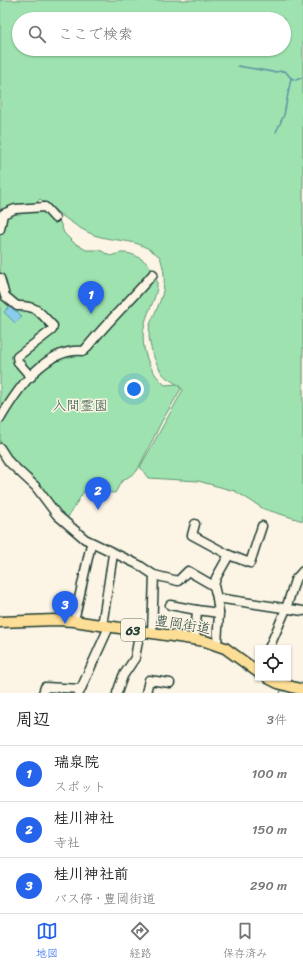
<!DOCTYPE html>
<html lang="ja">
<meta charset="utf-8">
<style>
body{margin:0;font-family:Sriracha,"Klee One",sans-serif;background:#f6f6f6;color:#222}
.controls{position:absolute;right:12px;bottom:12px;display:grid;overflow:hidden;border-radius:0px;box-shadow:0 1px 3px #0004}
.controls button{width:36px;height:36px;display:grid;place-items:center;padding:0;border:0;border-bottom:1px solid #e0e0e0;background:#fff;color:#222;font:20px sans-serif}
.you{position:absolute;left:134px;top:389px;width:14px;height:14px;margin:-10px;border:3px solid #fff;border-radius:50%;background:#1a73e8;box-shadow:0 0 0 6px #1a73e833}
.badge{display:grid;place-items:center;width:26px;height:26px;border-radius:50%;background:#2563eb;color:#fff;font-size:13px;font-weight:700}
.pin{position:absolute;translate:-50% -33px;filter:drop-shadow(0 1px 2px #0008)}
.pin::after{content:'';position:absolute;top:21px;width:14px;height:12px;background:inherit;clip-path:polygon(0 0,100% 0,50% 100%)}
.list{margin:0;padding:0;list-style:none}
h2{display:flex;justify-content:space-between;align-items:center;height:52px;margin:0;padding:0 16px;font-size:17px}
h2 small{font-size:13px;font-weight:400;color:#767676}
.list li{display:grid;grid-template-columns:26px 1fr auto;gap:12px;align-items:center;box-sizing:border-box;height:56px;padding:0 16px;border-top:1px solid #e0e0e0}
.list b{display:block;font-size:15px;white-space:nowrap}
.list p{margin:0;font-size:13px;white-space:nowrap;color:#767676}
.list em{font-size:13px;font-style:normal;color:#767676}
.icon{flex:none;width:22px;height:22px;fill:none;stroke:currentColor;stroke-width:2;stroke-linecap:round;stroke-linejoin:round}
.map{position:relative;flex:none;width:303px;height:693px;overflow:hidden}
.search{position:absolute;background:#fff;box-shadow:0 1px 3px #0004;left:12px;right:12px;top:12px;height:44px;display:flex;align-items:center;gap:10px;box-sizing:border-box;padding:0 14px;border-radius:22px;color:#767676;font-size:15px}
.sheet{height:220px;background:#fff}
nav{display:flex;justify-content:space-around;align-items:center;box-sizing:border-box;height:56px;border-top:1px solid #e0e0e0;background:#fff;font-size:11px;color:#767676}
nav a{display:grid;justify-items:center;gap:2px}
nav .on{color:#2563eb}
.map>svg:first-child{display:block}
.green{fill:#9ee3af;stroke:#5e9072;fill-rule:evenodd}
.water{fill:#89cceb;stroke:#5f93a2}
.lines{fill:none;stroke-linecap:round;stroke-linejoin:round}
.stream{stroke:#5f93a2;stroke-width:1.5}
.minor-casing{stroke:#1f3d34;stroke-width:11}
.major-casing{stroke:#1f3d34;stroke-width:13}
.minor{stroke:#fcf5e5;stroke-width:8}
.major{stroke:#fdde96;stroke-width:10}
.labels{text-anchor:middle;stroke-width:3;stroke-linejoin:round;paint-order:stroke}
.shield{fill:#fcf5e5;stroke:#617469;stroke-width:1}
.shield-label{font-size:13px;font-weight:bold;fill:#1f3d34}
.park-label{font-size:14px;fill:#385e4d;stroke:#fcf5e5}
.street-label{font-size:14px;fill:#1f3d34;stroke:#fcf5e5}
</style>
<div class="map">
<svg width="303" height="693" viewBox="0 0 303 693">
<rect width="100%" height="100%" fill="#fcf5e5"/>
<filter id="ink" filterUnits="userSpaceOnUse"><feTurbulence type="fractalNoise" baseFrequency=".025" numOctaves="2"/><feDisplacementMap in="SourceGraphic" scale="8" xChannelSelector="R" yChannelSelector="G"/><feConvolveMatrix kernelMatrix="1 2 1 2 8 2 1 2 1" color-interpolation-filters="sRGB"/></filter>
<g filter="url(#ink)">
<g class="green">
<path d="M 0,0 L 303,0 L 303,521 L 264,509 L 235,491 L 198,481 L 148,478 L 140,467 L 183,390 C 177,382 168,381 162,373 C 154,361 145,337 151,322 C 156,310 163,298 164,284 C 165,275 163,266 160,257 C 135,236 122,244 94,235 C 74,227 57,211 40,199 L 35,204 L 0,210 ZM 19,19 L 284,19 L 284,49 L 19,49 Z"/>
<path d="M 41,203 L 45,204 L 58,217 L 64,233 L 73,242 L 86,250 L 100,250 L 110,256 C 114,255 118,253 122,253 C 137,252 156,267 157,282 C 158,297 148,309 145,323 C 139,346 148,370 165,385 L 177,384 L 181,389 L 162,421 L 137,471 L 121,482 L 115,493 L 84,491 L 66,520 L 12,461 L 0,441 L 0,293 L 2,290 L 0,285 L 0,217 Z"/>
</g>
<polygon class="water" points="11,305 22,317 15,323 4,312"/>
<g class="lines">
<g class="stream">
<polyline points="238,66 273,72 285,71 291,78 296,80 303,77"/>
<polyline points="276,132 284,115 291,78"/>
<polyline points="280,693 281,691"/>
</g>
<defs>
<g id="minor">
<polyline points="0,229 3,214 15,209 45,207 55,218"/>
<path d="M 0,278 L 5,296 L 17,306 C 37,305 40,313 53,326 L 52,330 L 17,357 L 18,362 L 31,377"/>
<path d="M 0,419 C 17,390 45,347 84,351 C 105,324 131,300 153,274"/>
<polyline points="0,448 9,462 36,487 57,515 85,539 139,565 154,575 178,581 188,571 214,586 217,598 303,611"/>
<polyline points="195,524 192,535 229,555"/>
<polyline points="214,586 216,578 229,555 250,563 262,526"/>
<polyline points="170,605 197,610"/>
<polyline points="74,621 91,544"/>
<polyline points="102,626 113,554"/>
<polyline points="152,633 154,575"/>
<polyline points="195,639 197,610 219,613"/>
<polyline points="217,644 219,613 217,598"/>
<polyline points="269,648 286,609 295,580 303,571"/>
<polyline points="43,693 45,687 81,689"/>
<polyline points="79,693 109,627"/>
<polyline points="117,693 123,676 135,658 138,641 136,631"/>
<polyline points="146,693 149,680 170,683"/>
</g>
<g id="major">
<polyline points="0,622 55,620 74,621 205,641 225,648 258,672"/>
<polyline points="268,678 278,683 303,690"/>
</g>
</defs>
<use href="#minor" class="minor-casing"/>
<use href="#major" class="major-casing"/>
<use href="#minor" class="minor"/>
<use href="#major" class="major"/>
</g>
</g>
<g class="labels">
<rect class="shield" x="121" y="619" width="24" height="22" rx="3"/>
<g class="shield-label">
<text x="133" y="635">63</text>
</g>
<g class="park-label">
<text x="80" y="410">入間霊園</text>
</g>
<g class="street-label">
<text transform="translate(183 624) rotate(9)" y="5">豊岡街道</text>
</g>
</g>
</svg>
<div class="controls">
<button><svg class="icon" aria-label="locate" viewBox="0 0 24 24"><circle cx="12" cy="12" r="6"/><path d="M12 2v4M12 18v4M2 12h4M18 12h4"/></svg></button>
</div>
<div class="you"></div>
<div class="pin badge" style="left:91px;top:314px">1</div>
<div class="pin badge" style="left:98px;top:510px">2</div>
<div class="pin badge" style="left:65px;top:624px">3</div>
<div class="search"><svg class="icon" aria-label="search" viewBox="0 0 24 24"><circle cx="10" cy="10" r="6"/><path d="M15 15l6 6"/></svg>ここで検索</div>
</div>
<section class="sheet">
<h2>周辺<small>3件</small></h2>
<ul class="list">
<li><span class="badge">1</span><div><b>瑞泉院</b><p>スポット</p></div><em>100 m</em></li>
<li><span class="badge">2</span><div><b>桂川神社</b><p>寺社</p></div><em>150 m</em></li>
<li><span class="badge">3</span><div><b>桂川神社前</b><p>バス停 · 豊岡街道</p></div><em>290 m</em></li>
</ul>
</section>
<nav>
<a class="on"><svg class="icon" aria-label="map" viewBox="0 0 24 24"><path d="M3 6l6-2 6 2 6-2v14l-6 2-6-2-6 2zM9 4v14M15 6v14"/></svg>地図</a>
<a><svg class="icon" aria-label="directions" viewBox="0 0 24 24"><path d="M12 3l9 9-9 9-9-9zM9 14v-3h6M13 9l2 2-2 2"/></svg>経路</a>
<a><svg class="icon" aria-label="saved" viewBox="0 0 24 24"><path d="M7 4h10v16l-5-4-5 4z"/></svg>保存済み</a>
</nav>
